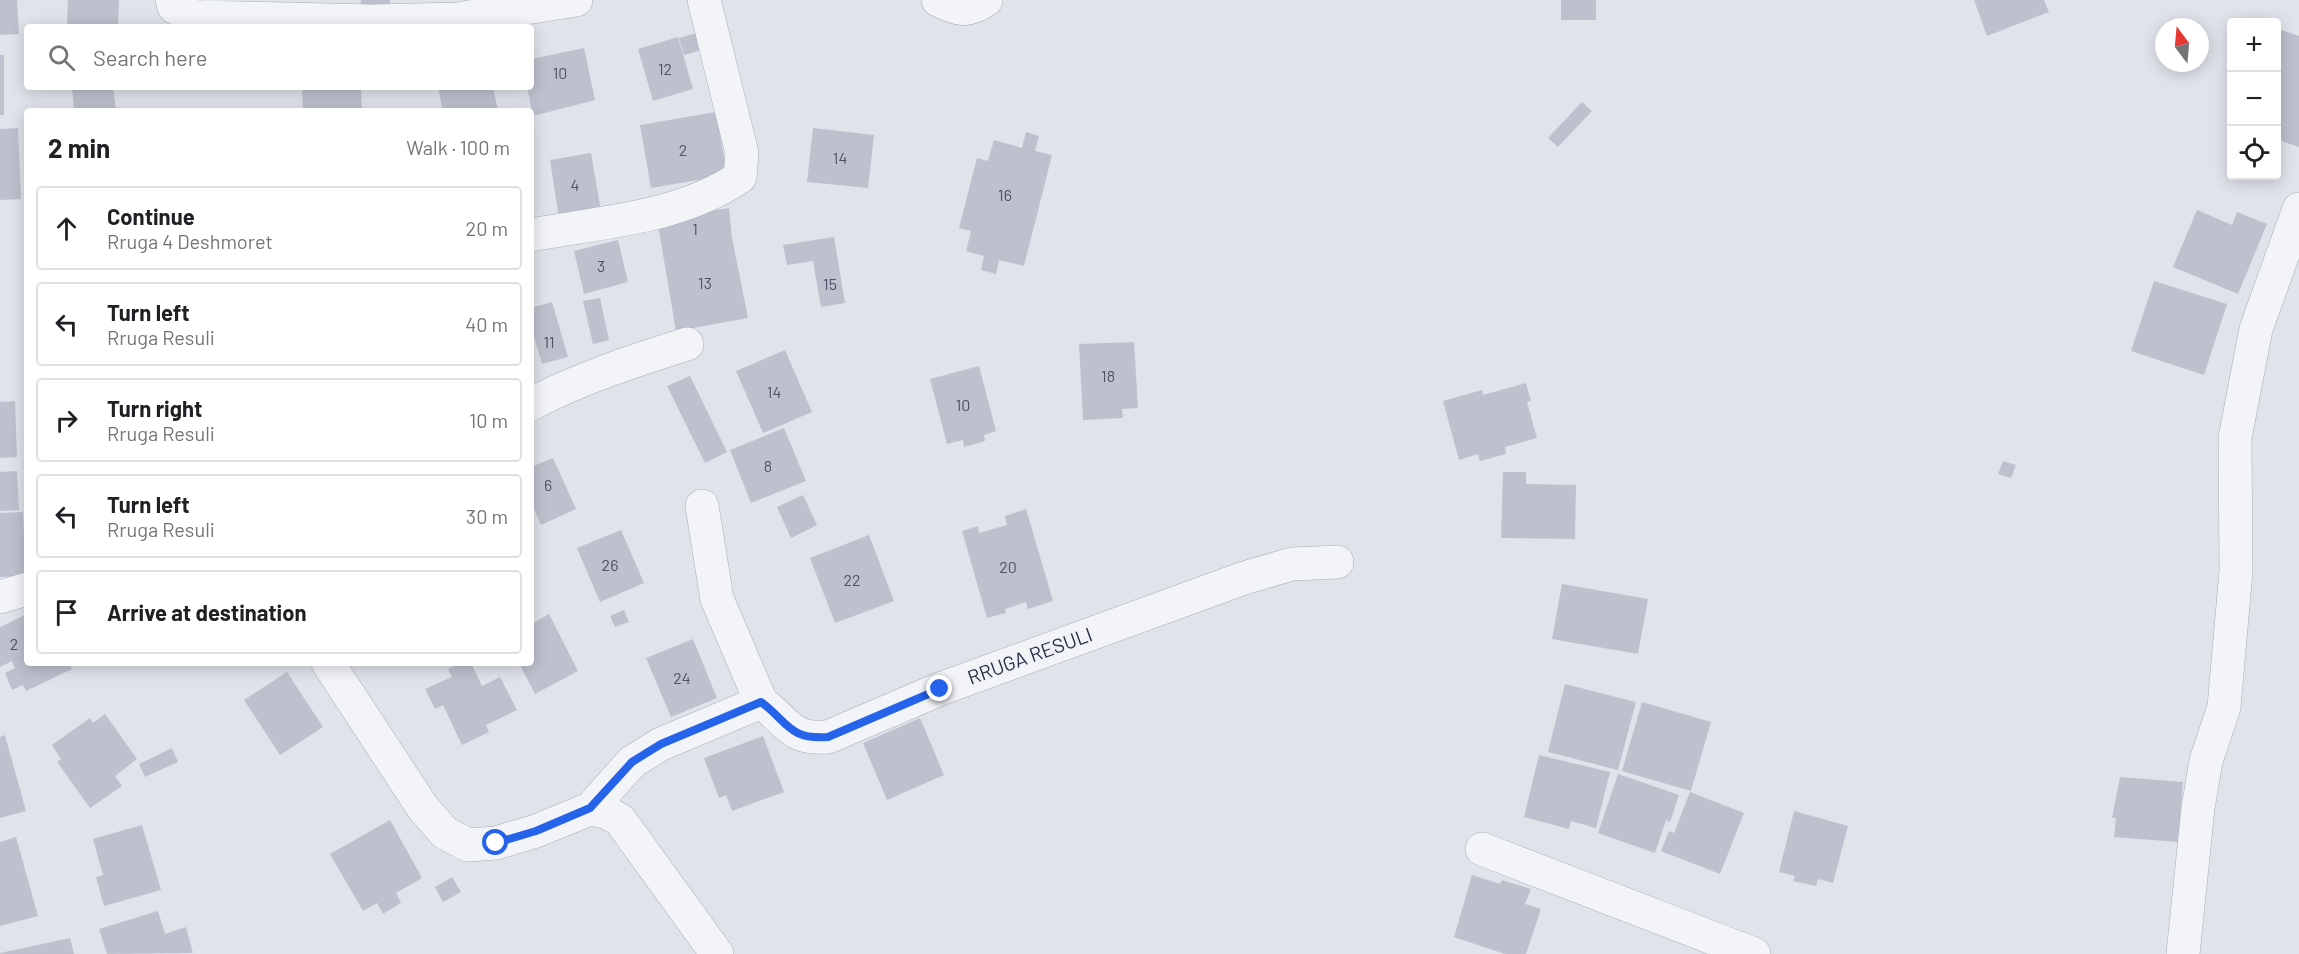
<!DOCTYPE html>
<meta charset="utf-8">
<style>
body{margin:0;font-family:Barlow,sans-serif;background:#f2f2f2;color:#202124}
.controls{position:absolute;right:18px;top:18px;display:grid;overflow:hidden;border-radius:6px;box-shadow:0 3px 15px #0003}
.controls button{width:54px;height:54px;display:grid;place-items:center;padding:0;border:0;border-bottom:2px solid #e0e0e0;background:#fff;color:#202124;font:30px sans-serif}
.compass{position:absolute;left:2155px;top:18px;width:54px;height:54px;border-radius:50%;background:#fff;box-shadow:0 3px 15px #0003;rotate:344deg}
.stop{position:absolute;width:18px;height:18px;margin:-14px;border:4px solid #2563eb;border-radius:50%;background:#fff}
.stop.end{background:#2563eb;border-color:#fff;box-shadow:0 2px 6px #0008}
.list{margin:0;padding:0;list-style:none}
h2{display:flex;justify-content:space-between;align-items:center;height:78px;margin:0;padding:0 24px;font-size:26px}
h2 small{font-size:20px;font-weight:400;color:#757577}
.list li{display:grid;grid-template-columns:39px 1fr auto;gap:18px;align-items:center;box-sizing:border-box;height:84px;margin:0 12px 12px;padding:0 12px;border:2px solid #e0e0e0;border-radius:6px}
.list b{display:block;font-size:22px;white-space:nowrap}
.list p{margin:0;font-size:20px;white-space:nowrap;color:#757577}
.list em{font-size:20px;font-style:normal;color:#757577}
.icon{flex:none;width:33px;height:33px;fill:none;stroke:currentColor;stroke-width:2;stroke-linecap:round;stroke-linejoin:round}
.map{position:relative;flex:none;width:2299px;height:954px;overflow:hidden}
.search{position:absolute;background:#fff;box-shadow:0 3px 15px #0003;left:24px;top:24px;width:510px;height:66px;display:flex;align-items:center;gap:15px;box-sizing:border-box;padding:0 21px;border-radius:6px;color:#757577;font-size:22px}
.panel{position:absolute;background:#fff;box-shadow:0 3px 15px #0003;left:24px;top:108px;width:510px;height:558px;border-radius:6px}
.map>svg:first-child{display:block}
.building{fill:#bdc1cd}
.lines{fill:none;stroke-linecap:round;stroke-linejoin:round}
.minor-casing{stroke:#a8adb8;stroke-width:34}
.minor{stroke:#f3f4f8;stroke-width:33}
.route{stroke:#2563eb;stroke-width:8}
.labels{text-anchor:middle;stroke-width:4.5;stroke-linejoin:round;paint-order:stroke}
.number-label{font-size:16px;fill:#4c5366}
.street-label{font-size:20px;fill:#272e43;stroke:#f0f2f7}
</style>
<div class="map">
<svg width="2299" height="954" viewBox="0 0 2299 954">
<rect width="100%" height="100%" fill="#e0e3ea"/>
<g class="building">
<polygon points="0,0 17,0 19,34 0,35"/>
<polygon points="68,0 119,0 118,27 67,27"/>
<polygon points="361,0 390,0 389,15 360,13"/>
<rect x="1561" y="0" width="35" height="20"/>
<polygon points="1974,0 2044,0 2049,12 1987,36"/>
<polygon points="2276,28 2299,36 2299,147 2276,139 2279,127 2276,126"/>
<polygon points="703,31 708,48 684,55 679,38"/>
<polygon points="678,37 693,89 653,101 638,49"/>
<polygon points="584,48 595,100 533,116 527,87 531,87 531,59"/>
<rect x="0" y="55" width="4" height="60"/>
<polygon points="72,87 113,87 116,111 74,111"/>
<polygon points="302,87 361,87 362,111 303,111"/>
<polygon points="438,87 493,87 498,111 443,111"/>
<polygon points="1582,102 1592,111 1558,147 1548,138"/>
<polygon points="716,112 727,175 651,188 640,125"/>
<polygon points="18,128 21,199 0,200 0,129"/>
<polygon points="813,128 874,135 868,188 807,182"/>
<polygon points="1026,132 1039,136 1035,151 1052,155 1024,266 999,260 996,274 981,270 984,256 966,251 971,231 959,228 977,158 988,161 994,140 1022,148"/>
<polygon points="591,153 601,211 559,218 550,160"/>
<polygon points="729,208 732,238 748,318 676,331 657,219"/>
<polygon points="2197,210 2232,225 2237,212 2267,224 2238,294 2173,267"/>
<polygon points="834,237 845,303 821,307 813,261 787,265 783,245"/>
<polygon points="618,240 628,282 584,294 574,251"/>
<polygon points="2154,281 2227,304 2204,375 2131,351"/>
<polygon points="600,298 609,340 593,344 583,301"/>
<polygon points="552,302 568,357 542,364 531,327 531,308"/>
<polygon points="1134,342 1138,408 1122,409 1123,418 1083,420 1079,344"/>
<polygon points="785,350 812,412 763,433 736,371"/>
<polygon points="979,366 996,431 984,435 985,441 964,447 963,440 947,444 930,379"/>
<polygon points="690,376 727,452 705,463 667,386"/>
<polygon points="1526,383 1531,401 1527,402 1537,438 1505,447 1506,454 1480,461 1478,454 1459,460 1443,401 1482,390 1483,395"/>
<polygon points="15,401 17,457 0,458 0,402"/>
<polygon points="784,428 806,481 751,503 730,450"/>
<polygon points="553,458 576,509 541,525 531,502 531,467"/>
<polygon points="2003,461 2016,465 2011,478 1998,474"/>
<polygon points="17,471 19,510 0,511 0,472"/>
<polygon points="1503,472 1526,472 1526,484 1576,485 1575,539 1501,538"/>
<polygon points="803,495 817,525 791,538 777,507"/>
<polygon points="1026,509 1053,601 1028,609 1026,602 1005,609 1006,613 987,618 962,531 978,526 979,533 1007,525 1005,516"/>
<polygon points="23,512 26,576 0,577 0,513"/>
<polygon points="621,530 644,583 600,602 577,548"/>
<polygon points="869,535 894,601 835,623 810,558"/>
<polygon points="1562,584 1648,599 1638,654 1552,639"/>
<polygon points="624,610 629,622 615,627 610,616"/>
<polygon points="27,614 27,663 69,663 72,669 26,691 23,685 12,690 5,673 15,668 12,661 0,667 0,627"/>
<polygon points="549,614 578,671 535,694 519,663 531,663 531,624"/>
<polygon points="693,639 717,698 671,717 646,658"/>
<polygon points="460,663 471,663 482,686 500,677 517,710 486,725 489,732 462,745 443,705 435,709 425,689 452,677 448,669"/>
<polygon points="287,672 323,727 280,755 244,700"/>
<polygon points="1565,684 1636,702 1618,770 1548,752"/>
<polygon points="1642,702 1711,722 1691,791 1622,771"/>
<polygon points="105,714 137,759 115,776 122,786 90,808 57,762 61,759 52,745 90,718 93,723"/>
<polygon points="920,718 944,775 887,800 863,743"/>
<polygon points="5,735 26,811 0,818 0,737"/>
<polygon points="763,736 784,792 732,811 726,795 719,798 704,758"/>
<polygon points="172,748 178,762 145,777 139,764"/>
<polygon points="1539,755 1610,772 1596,828 1571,821 1569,829 1524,817"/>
<polygon points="1618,774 1679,795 1670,822 1666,820 1655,853 1598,833"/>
<polygon points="2120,777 2183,782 2178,842 2114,837 2116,818 2112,818"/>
<polygon points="1690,792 1744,813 1720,874 1661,851 1669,831 1674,833"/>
<polygon points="1794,811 1848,826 1833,883 1818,879 1816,886 1793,881 1795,876 1779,872"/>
<polygon points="390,820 422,878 396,893 401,903 383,914 377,903 363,911 330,854"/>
<polygon points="142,825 161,890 104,906 96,877 103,875 93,839"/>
<polygon points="16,837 38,916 0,926 0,842"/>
<polygon points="1472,875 1500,884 1502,880 1531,889 1525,904 1541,909 1526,954 1505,954 1454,937"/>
<polygon points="452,877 461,892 443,902 435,887"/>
<polygon points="158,911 165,934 186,927 193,953 107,954 99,929"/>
<polygon points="70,938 74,954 0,954 0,953"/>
</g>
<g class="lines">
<defs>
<g id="minor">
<polyline points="172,0 174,7 196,17 372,21 457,19 576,0"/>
<path d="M 938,0 C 958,10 967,13 986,0"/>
<path d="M 531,235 C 601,222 680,218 740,177 L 742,153 L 704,0"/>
<path d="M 531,404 C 581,378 633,361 687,344"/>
<polyline points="702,506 717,599 761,702"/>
<polyline points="0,597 27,589"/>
<polyline points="328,663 423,808 445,833 468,845 496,843 536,831 590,809 606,812 620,820 717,954"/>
<path d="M 590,809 L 632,762 L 661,744 L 761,702 C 788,722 790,740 828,737 L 940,689 L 1244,578 L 1292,564 L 1337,562"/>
<polyline points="1482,849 1754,954"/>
<polyline points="2183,954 2198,808 2206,761 2224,707 2236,571 2235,438 2256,329 2299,209"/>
</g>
</defs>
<use href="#minor" class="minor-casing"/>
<use href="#minor" class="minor"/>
</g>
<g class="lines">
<path class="route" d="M 496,843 L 536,831 L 590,808 L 632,762 L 661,744 L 761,702 C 788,722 789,740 828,737 L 940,689"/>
</g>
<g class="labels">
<g class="number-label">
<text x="665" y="75">12</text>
<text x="560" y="79">10</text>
<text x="683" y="156">2</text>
<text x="840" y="164">14</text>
<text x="575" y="191">4</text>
<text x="1005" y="201">16</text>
<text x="695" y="235">1</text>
<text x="601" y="272">3</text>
<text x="705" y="289">13</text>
<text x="830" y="290">15</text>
<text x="549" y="348">11</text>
<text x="1108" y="382">18</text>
<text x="774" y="398">14</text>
<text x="963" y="411">10</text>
<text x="768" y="472">8</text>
<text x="548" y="491">6</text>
<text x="610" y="571">26</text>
<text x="1008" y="573">20</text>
<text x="852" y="586">22</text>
<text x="14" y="650">2</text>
<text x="682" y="684">24</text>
</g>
<g class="street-label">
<text transform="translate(1030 656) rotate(-20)" y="7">RRUGA RESULI</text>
</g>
</g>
</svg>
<div class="controls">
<button>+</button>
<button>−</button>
<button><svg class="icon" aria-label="locate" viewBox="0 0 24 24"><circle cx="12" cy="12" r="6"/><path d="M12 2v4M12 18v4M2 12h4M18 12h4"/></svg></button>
</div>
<svg class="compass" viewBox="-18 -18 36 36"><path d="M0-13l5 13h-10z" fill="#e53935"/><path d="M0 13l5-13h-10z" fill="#757577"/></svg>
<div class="stop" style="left:496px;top:843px"></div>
<div class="stop end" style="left:940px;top:689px"></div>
<div class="search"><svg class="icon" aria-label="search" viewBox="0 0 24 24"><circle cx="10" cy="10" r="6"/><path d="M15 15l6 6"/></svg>Search here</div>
<section class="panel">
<h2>2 min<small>Walk · 100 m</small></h2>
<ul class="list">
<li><svg class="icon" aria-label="ahead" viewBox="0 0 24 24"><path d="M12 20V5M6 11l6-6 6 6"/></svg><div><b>Continue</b><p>Rruga 4 Deshmoret</p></div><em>20 m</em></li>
<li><svg class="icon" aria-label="left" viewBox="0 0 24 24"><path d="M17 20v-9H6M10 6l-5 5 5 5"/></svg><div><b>Turn left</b><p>Rruga Resuli</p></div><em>40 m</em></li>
<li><svg class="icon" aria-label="right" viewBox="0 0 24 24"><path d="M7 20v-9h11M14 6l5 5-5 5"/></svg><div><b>Turn right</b><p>Rruga Resuli</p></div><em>10 m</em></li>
<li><svg class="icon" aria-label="left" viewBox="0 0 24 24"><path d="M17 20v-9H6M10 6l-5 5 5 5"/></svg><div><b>Turn left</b><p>Rruga Resuli</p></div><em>30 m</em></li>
<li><svg class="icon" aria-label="arrive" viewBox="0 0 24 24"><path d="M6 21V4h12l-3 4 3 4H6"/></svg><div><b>Arrive at destination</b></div></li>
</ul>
</section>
</div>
